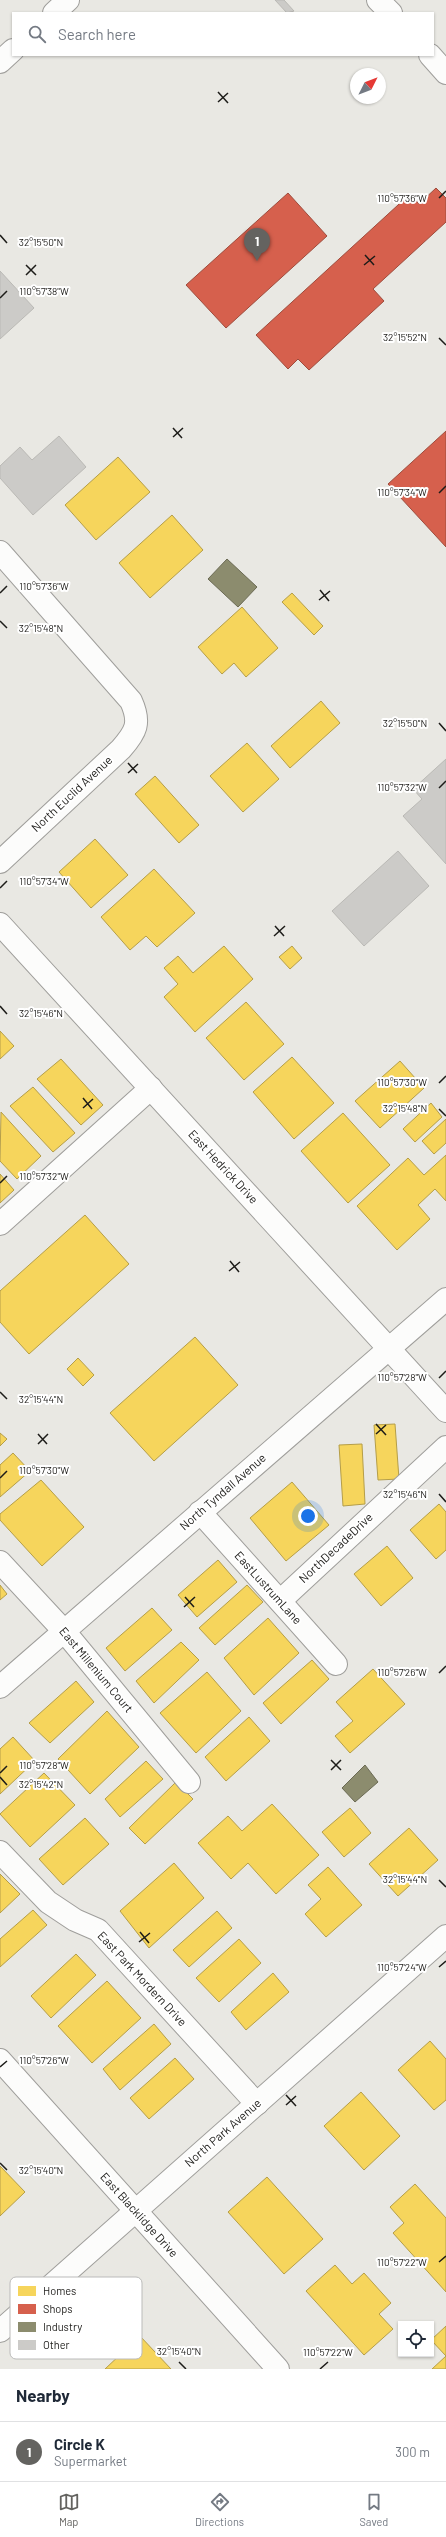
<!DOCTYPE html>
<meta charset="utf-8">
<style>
body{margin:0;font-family:Barlow,sans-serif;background:#f2f2f3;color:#1f2937}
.controls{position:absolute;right:12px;bottom:12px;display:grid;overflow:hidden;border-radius:0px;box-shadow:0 1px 3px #0004}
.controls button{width:36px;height:36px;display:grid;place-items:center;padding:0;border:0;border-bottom:1px solid #e0e1e3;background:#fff;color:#1f2937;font:20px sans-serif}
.compass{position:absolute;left:350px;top:68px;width:36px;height:36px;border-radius:50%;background:#fff;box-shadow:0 1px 3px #0004;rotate:48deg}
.you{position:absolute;left:308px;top:1516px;width:14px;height:14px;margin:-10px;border:3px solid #fff;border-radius:50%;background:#1a73e8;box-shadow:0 0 0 6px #1a73e833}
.badge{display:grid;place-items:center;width:26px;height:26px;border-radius:50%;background:#646360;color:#fff;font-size:13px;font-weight:700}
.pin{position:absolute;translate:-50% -33px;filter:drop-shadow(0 1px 2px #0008)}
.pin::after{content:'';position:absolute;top:21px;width:14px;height:12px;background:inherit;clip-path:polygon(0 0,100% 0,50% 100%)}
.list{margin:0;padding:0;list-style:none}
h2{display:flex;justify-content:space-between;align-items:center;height:52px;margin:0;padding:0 16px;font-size:17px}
h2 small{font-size:13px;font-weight:400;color:#747a83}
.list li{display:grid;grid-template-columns:26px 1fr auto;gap:12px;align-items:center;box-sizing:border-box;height:60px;padding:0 16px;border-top:1px solid #e0e1e3}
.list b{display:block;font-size:15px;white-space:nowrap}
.list p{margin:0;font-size:13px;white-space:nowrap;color:#747a83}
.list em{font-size:13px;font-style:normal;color:#747a83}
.icon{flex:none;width:22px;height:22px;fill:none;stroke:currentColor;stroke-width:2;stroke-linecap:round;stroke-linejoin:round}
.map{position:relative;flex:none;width:446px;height:2369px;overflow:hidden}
.search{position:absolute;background:#fff;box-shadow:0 1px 3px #0004;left:12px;right:12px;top:12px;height:44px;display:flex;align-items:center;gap:10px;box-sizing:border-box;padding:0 14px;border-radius:0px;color:#747a83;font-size:15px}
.sheet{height:112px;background:#fff}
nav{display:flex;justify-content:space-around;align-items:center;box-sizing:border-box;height:56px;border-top:1px solid #e0e1e3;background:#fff;font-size:11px;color:#747a83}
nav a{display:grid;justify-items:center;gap:2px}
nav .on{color:#646360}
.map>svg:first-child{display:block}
.homes{fill:#f6d55c;stroke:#b59e48}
.shops{fill:#d6604d;stroke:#9e4c3d}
.industry{fill:#8c8c6e;stroke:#6b6a54}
.building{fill:#cccbc8;stroke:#bab9b5}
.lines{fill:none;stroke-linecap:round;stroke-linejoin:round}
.street-casing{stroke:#9f9e9b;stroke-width:24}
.secondary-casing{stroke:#9f9e9b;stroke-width:24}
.street{stroke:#fcfcfb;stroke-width:22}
.secondary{stroke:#fcfcfb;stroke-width:22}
.ticks{fill:none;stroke:#1d1c19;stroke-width:1.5}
.labels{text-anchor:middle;stroke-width:4;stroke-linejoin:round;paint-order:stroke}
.street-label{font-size:12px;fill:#1d1c19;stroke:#fff}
.key{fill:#fff;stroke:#bbbbba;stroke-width:1}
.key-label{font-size:11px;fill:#1d1c19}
.ticks-label{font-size:10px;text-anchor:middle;fill:#1d1c19;stroke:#fff;stroke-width:4;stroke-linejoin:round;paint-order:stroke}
</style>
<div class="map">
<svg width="446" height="2369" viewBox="0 0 446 2369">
<rect width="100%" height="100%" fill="#e9e8e3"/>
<g class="homes">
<polygon points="118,457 150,492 96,540 65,505"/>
<polygon points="172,515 203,550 150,598 119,563"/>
<polygon points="292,593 323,626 314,635 282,602"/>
<polygon points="242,607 278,648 246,677 234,663 222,674 198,647"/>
<polygon points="321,701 340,723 290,768 271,746"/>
<polygon points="247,743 279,779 243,812 210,776"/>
<polygon points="155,776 199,825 179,843 135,794"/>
<polygon points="95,839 128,875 91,908 59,872"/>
<polygon points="154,869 195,913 157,947 146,936 130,950 101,917"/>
<polygon points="224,946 253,979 195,1032 164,997 178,984 164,968 178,956 193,973"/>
<polygon points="292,946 302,958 290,969 279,957"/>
<polygon points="246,1002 284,1044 244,1080 206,1038"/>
<polygon points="0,1031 14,1046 0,1059"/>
<polygon points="292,1057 334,1103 294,1139 253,1092"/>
<polygon points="61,1059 103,1105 81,1125 37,1079"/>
<polygon points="400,1061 424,1088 380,1128 355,1101"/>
<polygon points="33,1087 75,1133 53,1152 10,1106"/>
<polygon points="431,1103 442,1117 415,1142 403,1129"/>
<polygon points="1,1112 41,1156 17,1179 0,1161"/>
<polygon points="343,1113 390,1165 348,1203 301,1151"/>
<polygon points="446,1119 446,1143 434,1154 422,1141"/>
<polygon points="446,1155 446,1201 435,1189 418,1205 430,1219 397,1250 357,1206 408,1158 424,1175"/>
<polygon points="0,1174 14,1190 0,1203"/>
<polygon points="85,1215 129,1264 29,1354 0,1322 0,1291"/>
<polygon points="195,1337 238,1385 154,1461 110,1413"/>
<polygon points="78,1358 94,1375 83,1386 67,1369"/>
<polygon points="395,1424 399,1479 378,1480 374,1425"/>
<polygon points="0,1433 7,1439 0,1446"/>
<polygon points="362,1444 365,1504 343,1506 339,1445"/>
<polygon points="13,1453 30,1471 0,1497 0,1465"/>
<polygon points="41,1480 84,1527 42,1566 0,1520 0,1514"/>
<polygon points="292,1482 329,1525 286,1561 250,1518"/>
<polygon points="439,1504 446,1512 446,1550 436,1559 410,1530"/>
<polygon points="387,1546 413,1578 381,1606 354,1574"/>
<polygon points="218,1560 237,1582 197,1617 178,1595"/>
<polygon points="0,1585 7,1594 0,1600"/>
<polygon points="247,1585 263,1602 215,1645 199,1628"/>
<polygon points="152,1608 172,1630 125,1671 106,1648"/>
<polygon points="268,1618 299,1653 254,1695 224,1658"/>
<polygon points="181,1642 199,1660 154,1703 136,1681"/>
<polygon points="312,1660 329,1679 281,1724 263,1703"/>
<polygon points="373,1669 405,1704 350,1753 335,1736 353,1721 336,1702"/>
<polygon points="207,1672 241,1711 196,1753 160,1713"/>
<polygon points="76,1681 94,1702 50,1743 29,1723"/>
<polygon points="107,1711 139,1747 90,1794 58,1759"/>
<polygon points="249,1717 270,1741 226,1781 205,1757"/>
<polygon points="13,1737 35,1761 0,1794 0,1749"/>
<polygon points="146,1761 163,1779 120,1817 105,1799"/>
<polygon points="44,1773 75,1805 30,1847 0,1814"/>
<polygon points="176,1782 193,1799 145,1844 129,1828"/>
<polygon points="272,1804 319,1855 276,1894 248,1863 231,1879 198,1843 228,1816 242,1831"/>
<polygon points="350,1808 371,1833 344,1857 322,1832"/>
<polygon points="85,1818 109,1844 63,1885 39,1859"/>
<polygon points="409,1828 438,1860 398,1896 369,1864"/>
<polygon points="174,1863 204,1898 149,1948 120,1911"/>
<polygon points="328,1867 362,1905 326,1937 305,1914 321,1899 308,1885"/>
<polygon points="0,1874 20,1894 0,1913"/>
<polygon points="33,1910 47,1925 0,1967 0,1939"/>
<polygon points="217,1911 232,1928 189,1967 173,1950"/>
<polygon points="239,1939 261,1963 219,2002 196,1978"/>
<polygon points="76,1954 96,1975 51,2018 31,1996"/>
<polygon points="273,1973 289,1992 246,2030 231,2012"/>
<polygon points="107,1981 141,2018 92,2063 58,2026"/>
<polygon points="154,2024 171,2044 120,2090 103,2069"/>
<polygon points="430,2041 446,2059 446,2100 434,2110 398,2070"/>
<polygon points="175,2058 194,2079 149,2119 130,2098"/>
<polygon points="361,2092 400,2136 364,2170 324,2126"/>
<polygon points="0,2166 25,2192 0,2216"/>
<polygon points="267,2177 323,2239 284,2274 228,2212"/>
<polygon points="415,2184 446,2218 446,2292 393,2233 404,2223 390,2207"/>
<polygon points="335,2265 352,2284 364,2273 391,2303 379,2314 393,2329 364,2355 306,2291"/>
<polygon points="446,2326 446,2369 432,2369 446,2356 431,2340"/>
<polygon points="140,2336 171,2369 105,2369"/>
</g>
<g class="shops">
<polygon points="436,188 446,198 446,222 373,289 384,301 309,370 298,359 288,369 256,335 410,194 419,204"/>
<polygon points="288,193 327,236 226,328 186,285"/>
<polygon points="446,431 446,547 388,484"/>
</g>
<g class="industry">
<polygon points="227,559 257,587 238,607 208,579"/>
<polygon points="365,1765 378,1782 355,1802 342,1788"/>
</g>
<g class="building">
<polygon points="275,0 284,0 294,11 287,13"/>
<polygon points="0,271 34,308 0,339"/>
<polygon points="59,436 86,467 33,515 0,478 0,466 20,447 32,460"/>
<polygon points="446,759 446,864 403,816 422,799 413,789"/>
<polygon points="398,851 429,886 364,946 332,911"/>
</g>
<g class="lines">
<defs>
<g id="street">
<path d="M 0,552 L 131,701 C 141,723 136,732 121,749 L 0,862"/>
<polyline points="0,924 446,1411"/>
<polyline points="0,1224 151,1088"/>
<polyline points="200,1512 336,1664"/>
<polyline points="0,1562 64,1631 189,1782"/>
<polyline points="280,1601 446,1447"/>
<polyline points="0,1687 446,1299"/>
<polyline points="0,1852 48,1902 75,1920 98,1930 257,2104"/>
<polyline points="0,2060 278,2369"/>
</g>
<g id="secondary">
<polyline points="378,0 391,13"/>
<polyline points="54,13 68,0"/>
<polyline points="430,55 446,73"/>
<polyline points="0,62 13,50"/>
<polyline points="0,2331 446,1936"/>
</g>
</defs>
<use href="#street" class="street-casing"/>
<use href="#secondary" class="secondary-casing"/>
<use href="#street" class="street"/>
<use href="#secondary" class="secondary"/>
</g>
<path class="ticks" d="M 218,92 L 228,103M 218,102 L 228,93M 439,198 L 446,191M 0,235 L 7,243M 365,255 L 374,265M 26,265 L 36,275M 364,265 L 375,256M 26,275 L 36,265M 0,298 L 7,291M 439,338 L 446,345M 173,428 L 182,438M 173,437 L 183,428M 439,493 L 446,486M 320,590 L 329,601M 0,593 L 7,586M 319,600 L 330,591M 0,621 L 7,628M 439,723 L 446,731M 128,763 L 137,773M 128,773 L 138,764M 439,788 L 446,781M 0,888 L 7,881M 275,926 L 284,936M 274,936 L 285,926M 0,1006 L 7,1014M 439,1083 L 446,1076M 83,1098 L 92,1109M 83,1108 L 93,1099M 439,1109 L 446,1116M 0,1183 L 7,1176M 230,1261 L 239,1272M 229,1271 L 240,1262M 439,1378 L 446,1371M 0,1392 L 7,1399M 376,1424 L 386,1435M 38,1434 L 47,1444M 376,1434 L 386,1425M 38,1444 L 48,1434M 0,1478 L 7,1471M 439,1494 L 446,1502M 185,1597 L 194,1607M 184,1607 L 195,1597M 439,1673 L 446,1666M 331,1760 L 341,1770M 331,1770 L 341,1760M 0,1773 L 7,1766M 0,1777 L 7,1785M 439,1880 L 446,1887M 140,1932 L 149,1943M 139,1942 L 150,1933M 439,1967 L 446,1961M 0,2067 L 7,2061M 286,2095 L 296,2106M 286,2105 L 296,2096M 0,2163 L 7,2170M 439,2262 L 446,2256M 179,2362 L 186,2369M 320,2369 L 328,2362"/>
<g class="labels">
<g class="street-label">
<text transform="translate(72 794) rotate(-43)" y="4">North Euclid Avenue</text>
<text transform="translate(223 1167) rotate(47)" y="4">East Hedrick Drive</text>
<text transform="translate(223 1492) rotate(-41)" y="4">North Tyndall Avenue</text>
<text transform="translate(336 1548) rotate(-43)" y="4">NorthDecadeDrive</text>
<text transform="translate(268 1588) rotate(48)" y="4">EastLustrumLane</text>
<text transform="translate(96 1670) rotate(50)" y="4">East Millenium Court</text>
<text transform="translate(142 1979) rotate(47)" y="4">East Park Mordern Drive</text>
<text transform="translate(223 2133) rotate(-41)" y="4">North Park Avenue</text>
<text transform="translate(139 2215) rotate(48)" y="4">East Blacklidge Drive</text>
</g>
</g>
<rect x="10" y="2277" width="132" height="82" rx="6" class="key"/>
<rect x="18" y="2286" width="18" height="10" fill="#f6d55c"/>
<rect x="18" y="2304" width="18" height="10" fill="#d6604d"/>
<rect x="18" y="2322" width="18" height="10" fill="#8c8c6e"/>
<rect x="18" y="2340" width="18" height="10" fill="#cccbc8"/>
<g class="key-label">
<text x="43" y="2295">Homes</text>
<text x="43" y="2313">Shops</text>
<text x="43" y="2331">Industry</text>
<text x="43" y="2349">Other</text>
</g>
<g class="ticks-label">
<text x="402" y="202">110°57'36"W</text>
<text x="41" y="246">32°15'50"N</text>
<text x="44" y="295">110°57'38"W</text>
<text x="405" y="341">32°15'52"N</text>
<text x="402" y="496">110°57'34"W</text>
<text x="44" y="590">110°57'36"W</text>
<text x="41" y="632">32°15'48"N</text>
<text x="405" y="727">32°15'50"N</text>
<text x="402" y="791">110°57'32"W</text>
<text x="44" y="885">110°57'34"W</text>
<text x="41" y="1017">32°15'46"N</text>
<text x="402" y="1086">110°57'30"W</text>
<text x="405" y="1112">32°15'48"N</text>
<text x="44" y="1180">110°57'32"W</text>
<text x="402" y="1381">110°57'28"W</text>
<text x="41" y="1403">32°15'44"N</text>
<text x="44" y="1474">110°57'30"W</text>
<text x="405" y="1498">32°15'46"N</text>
<text x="402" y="1676">110°57'26"W</text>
<text x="44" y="1769">110°57'28"W</text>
<text x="41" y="1788">32°15'42"N</text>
<text x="405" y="1883">32°15'44"N</text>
<text x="402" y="1971">110°57'24"W</text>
<text x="44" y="2064">110°57'26"W</text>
<text x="41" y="2174">32°15'40"N</text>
<text x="402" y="2266">110°57'22"W</text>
<text x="179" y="2355">32°15'40"N</text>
<text x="328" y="2356">110°57'22"W</text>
</g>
</svg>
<div class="controls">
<button><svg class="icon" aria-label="locate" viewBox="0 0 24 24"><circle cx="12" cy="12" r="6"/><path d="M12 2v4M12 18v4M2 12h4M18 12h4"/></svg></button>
</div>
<svg class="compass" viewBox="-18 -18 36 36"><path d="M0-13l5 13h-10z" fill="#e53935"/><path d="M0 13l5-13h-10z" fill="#747a83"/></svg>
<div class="you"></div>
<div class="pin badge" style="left:257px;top:261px">1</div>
<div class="search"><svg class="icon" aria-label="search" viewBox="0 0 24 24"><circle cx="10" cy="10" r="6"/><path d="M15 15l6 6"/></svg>Search here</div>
</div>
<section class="sheet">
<h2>Nearby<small></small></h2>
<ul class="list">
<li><span class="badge">1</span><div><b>Circle K</b><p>Supermarket</p></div><em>300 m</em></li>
</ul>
</section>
<nav>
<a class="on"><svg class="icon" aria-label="map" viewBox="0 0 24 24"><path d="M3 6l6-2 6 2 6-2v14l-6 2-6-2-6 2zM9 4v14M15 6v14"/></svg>Map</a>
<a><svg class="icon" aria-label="directions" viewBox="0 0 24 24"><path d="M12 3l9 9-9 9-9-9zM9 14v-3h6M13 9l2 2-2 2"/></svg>Directions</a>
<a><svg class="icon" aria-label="saved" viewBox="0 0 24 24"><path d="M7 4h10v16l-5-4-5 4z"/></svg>Saved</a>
</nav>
